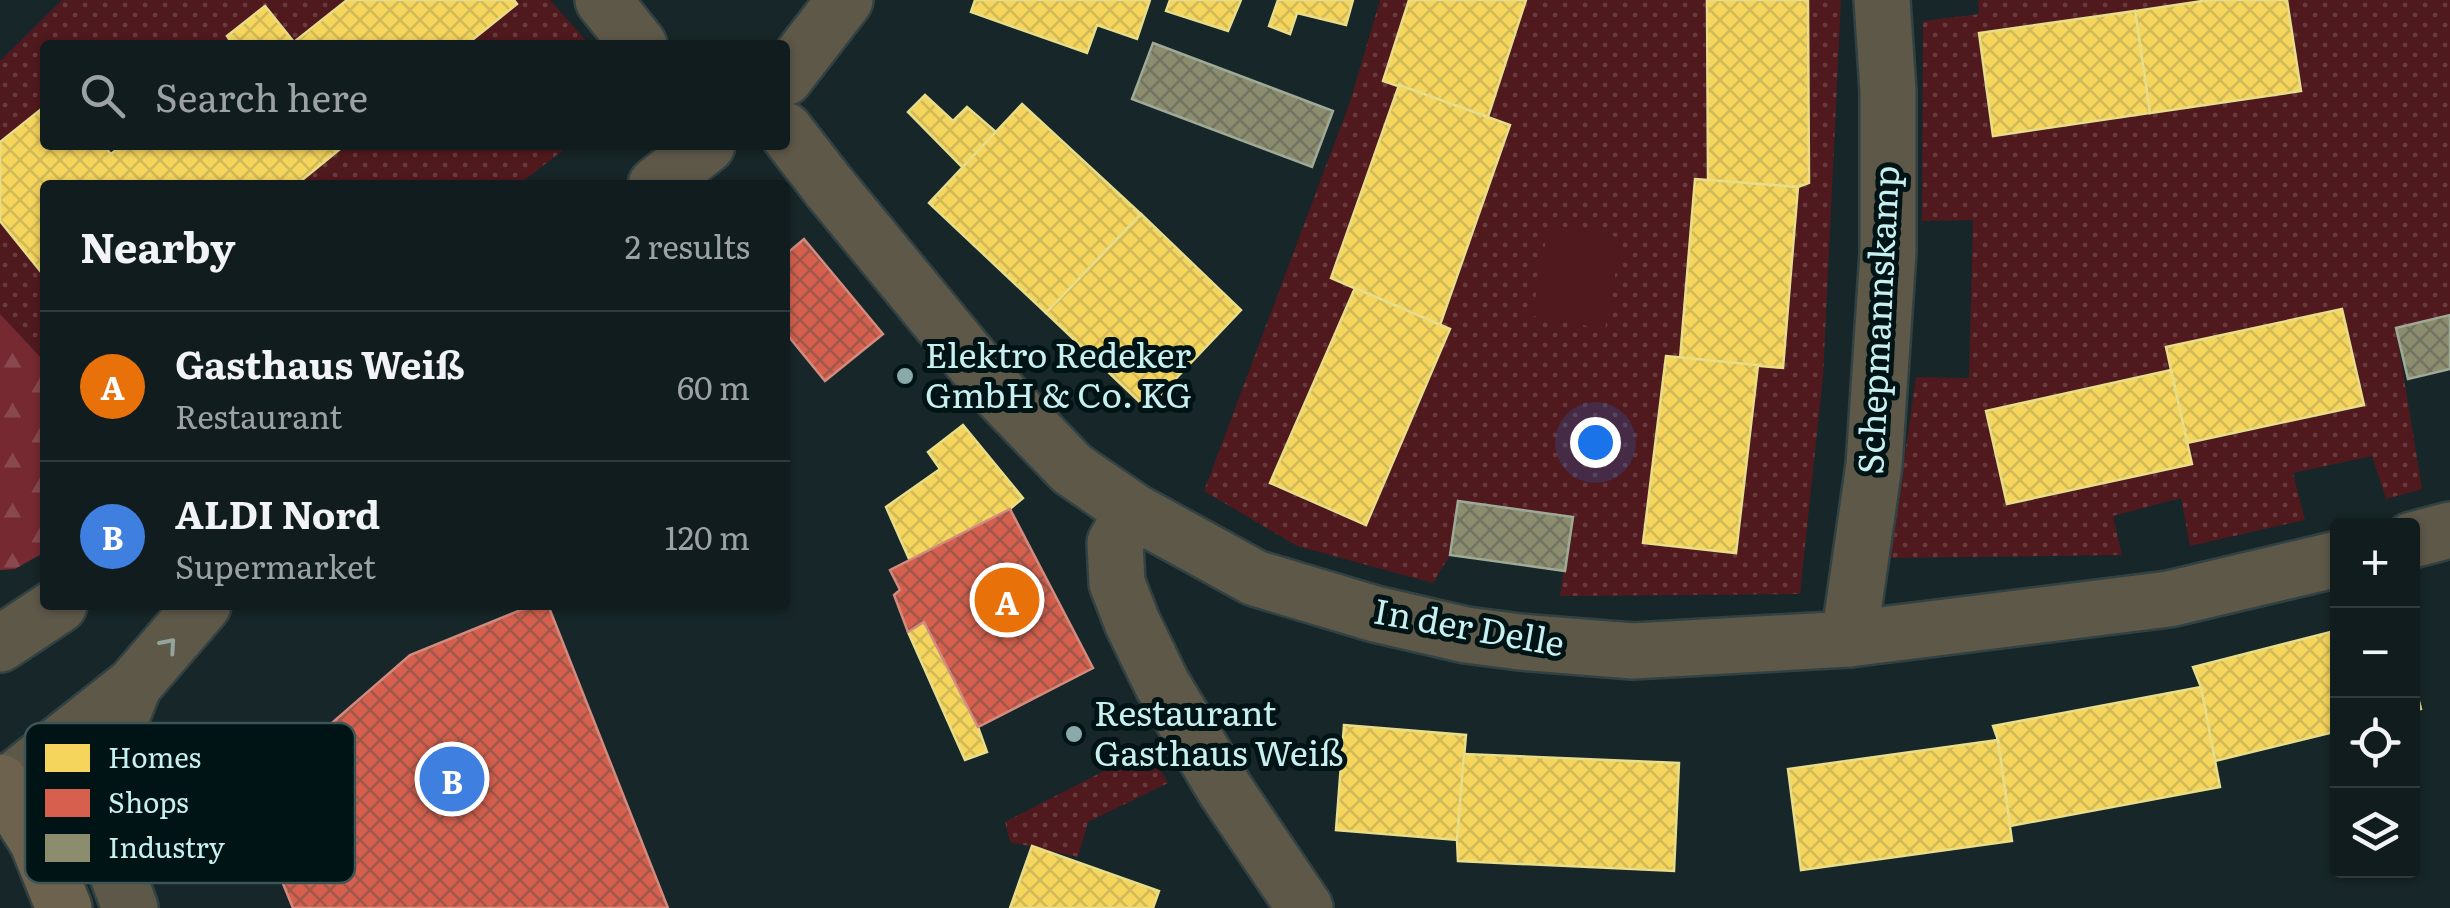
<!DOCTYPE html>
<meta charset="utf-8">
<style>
body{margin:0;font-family:Literata,serif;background:#1a2527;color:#f1f3f6}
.controls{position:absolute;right:30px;bottom:30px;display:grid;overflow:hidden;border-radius:10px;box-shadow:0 2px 8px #0004}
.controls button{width:90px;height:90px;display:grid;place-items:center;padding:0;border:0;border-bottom:2px solid #303a3c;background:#111c1e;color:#f1f3f6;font:50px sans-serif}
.you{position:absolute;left:1595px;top:442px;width:35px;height:35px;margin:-25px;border:8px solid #fff;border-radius:50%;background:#1a73e8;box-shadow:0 0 0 15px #1a73e833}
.badge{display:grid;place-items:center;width:65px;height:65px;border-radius:50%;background:#d93025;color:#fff;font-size:32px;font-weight:700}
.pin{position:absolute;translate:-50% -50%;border:5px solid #fff;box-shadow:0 2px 10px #0006}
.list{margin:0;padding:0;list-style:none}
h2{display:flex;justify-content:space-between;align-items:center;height:130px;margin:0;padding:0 40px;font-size:42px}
h2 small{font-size:32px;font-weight:400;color:#9ca1a4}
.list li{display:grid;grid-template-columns:65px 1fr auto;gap:30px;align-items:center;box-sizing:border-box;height:150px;padding:0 40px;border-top:2px solid #303a3c}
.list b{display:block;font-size:38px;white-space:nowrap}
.list p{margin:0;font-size:32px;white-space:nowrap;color:#9ca1a4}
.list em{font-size:32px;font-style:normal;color:#9ca1a4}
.icon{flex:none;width:55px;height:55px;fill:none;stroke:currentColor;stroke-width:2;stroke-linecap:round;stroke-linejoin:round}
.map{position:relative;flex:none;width:2450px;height:908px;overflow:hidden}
.search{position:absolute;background:#111c1e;box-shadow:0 2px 8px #0004;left:40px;top:40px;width:750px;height:110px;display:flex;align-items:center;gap:25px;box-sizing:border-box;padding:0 35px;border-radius:10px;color:#9ca1a4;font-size:38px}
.panel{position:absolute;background:#111c1e;box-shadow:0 2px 8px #0004;left:40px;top:180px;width:750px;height:430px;border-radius:10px}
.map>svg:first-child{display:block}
.grass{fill:url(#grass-dots)}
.forest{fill:url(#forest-firs)}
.park{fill:#50191e}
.homes{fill:url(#homes-cross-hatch);stroke:#e8dd89;stroke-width:2.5}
.shops{fill:url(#shops-cross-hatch);stroke:#d28b7e;stroke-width:2.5}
.industry{fill:url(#industry-cross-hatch);stroke:#9eaa95;stroke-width:2.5}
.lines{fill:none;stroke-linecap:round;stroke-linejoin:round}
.minor-casing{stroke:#324142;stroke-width:60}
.major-casing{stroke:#324142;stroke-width:60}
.minor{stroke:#5e5849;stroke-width:55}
.major{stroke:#6c624d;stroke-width:55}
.oneway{stroke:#93a49d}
.poi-dot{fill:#8aa9ab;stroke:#001416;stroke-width:4}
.labels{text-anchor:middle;stroke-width:10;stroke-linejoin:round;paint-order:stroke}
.street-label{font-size:35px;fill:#c8f0f1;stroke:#001416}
.poi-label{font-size:35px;fill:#c8f0f1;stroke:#001416;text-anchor:start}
.key{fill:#001416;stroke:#3c5658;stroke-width:2.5}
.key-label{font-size:28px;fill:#c8f0f1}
</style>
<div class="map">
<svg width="2450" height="908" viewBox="0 0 2450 908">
<defs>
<pattern id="grass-dots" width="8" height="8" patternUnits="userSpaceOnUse" patternTransform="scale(2.5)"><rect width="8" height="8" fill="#50191e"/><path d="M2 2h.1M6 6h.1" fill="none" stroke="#683b3f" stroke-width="1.8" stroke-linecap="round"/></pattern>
<pattern id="forest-firs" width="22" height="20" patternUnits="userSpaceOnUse" patternTransform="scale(2.5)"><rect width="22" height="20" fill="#762930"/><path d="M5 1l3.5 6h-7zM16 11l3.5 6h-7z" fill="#88484e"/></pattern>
<pattern id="homes-cross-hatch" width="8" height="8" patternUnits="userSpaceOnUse" patternTransform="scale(2.5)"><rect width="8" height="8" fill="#f6d55c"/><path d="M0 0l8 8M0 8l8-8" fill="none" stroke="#d1b958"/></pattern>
<pattern id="shops-cross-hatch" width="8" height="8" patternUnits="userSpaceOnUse" patternTransform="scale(2.5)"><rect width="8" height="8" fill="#d6604d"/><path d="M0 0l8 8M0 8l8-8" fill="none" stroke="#a0584b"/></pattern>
<pattern id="industry-cross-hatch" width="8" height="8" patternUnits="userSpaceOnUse" patternTransform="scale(2.5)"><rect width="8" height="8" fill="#8c8c6e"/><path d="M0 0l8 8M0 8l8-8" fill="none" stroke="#707461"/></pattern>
</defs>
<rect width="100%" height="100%" fill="#172628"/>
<g class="grass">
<polygon points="62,0 550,0 590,45 45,45 45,145 570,145 518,185 45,185 45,362 0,314 0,61"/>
<polygon points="1380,0 1841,0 1823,376 1800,594 1560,596 1572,517 1458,501 1450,555 1433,583 1297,546 1204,491 1350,102"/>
<polygon points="1978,0 2450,0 2450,315 2396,329 2422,489 2386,499 2372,456 2293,473 2305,520 2190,546 2181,498 2113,516 2122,555 1890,558 1916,377 1969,378 1973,220 1922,221 1923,21 1979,14"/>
<polygon points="1147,749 1168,783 1088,822 1078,857 1010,842 1005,822"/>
</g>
<polygon class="forest" points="0,314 45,362 45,552 15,569 0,570"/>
<polygon class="park" points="1549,224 1622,238 1605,329 1532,316"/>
<g class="homes">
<polygon points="347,0 514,0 517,4 466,45 233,45 227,36 265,6 294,42"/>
<polygon points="975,0 1150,0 1137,39 1097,25 1087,53 971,12"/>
<polygon points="1170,0 1241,0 1228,31 1166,11"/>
<polygon points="1278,0 1353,0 1346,25 1297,13 1290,34 1269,26"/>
<polygon points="1409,0 1526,0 1488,117 1383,81"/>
<polygon points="1707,0 1808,0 1809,183 1798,187 1708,180"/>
<polygon points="2209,0 2287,0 2301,91 2150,113 2135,11"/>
<polygon points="2135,11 2150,113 1993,136 1979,33"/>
<polygon points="1399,85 1510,125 1440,325 1331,278"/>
<polygon points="925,95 953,121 967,107 996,132 963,168 908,112"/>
<polygon points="1022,104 1141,214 1046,313 929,203"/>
<polygon points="45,106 45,145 103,145 111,154 122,145 345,145 296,185 45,185 45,277 0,221 0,142"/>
<polygon points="1695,179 1798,187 1783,368 1680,359"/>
<polygon points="1141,214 1241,310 1147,409 1046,313"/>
<polygon points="1355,288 1450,329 1366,525 1270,483"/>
<polygon points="2342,309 2364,405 2187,443 2166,347"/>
<polygon points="1666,356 1758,365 1736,553 1643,543"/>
<polygon points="2171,370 2192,464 2007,504 1986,411"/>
<polygon points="963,425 1023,498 1010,509 910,561 886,507 940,469 928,452"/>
<polygon points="924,622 978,727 987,752 965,760 908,632"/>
<polygon points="2338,630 2338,731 2215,761 2201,687 2193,667"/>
<polygon points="2412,674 2421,709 2412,712"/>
<polygon points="2201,687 2220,787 2010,826 1998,740 1993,726"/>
<polygon points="1344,725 1466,735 1457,840 1336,830"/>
<polygon points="1998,740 2012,841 1801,870 1788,769"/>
<polygon points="1464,754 1679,763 1674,871 1458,861 1457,840"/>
<polygon points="1032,846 1159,891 1153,908 1010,908"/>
</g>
<g class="shops">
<polygon points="804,239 883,334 825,381 785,332 785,255"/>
<polygon points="1010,509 1093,668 978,727 924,622 908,632 894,595 900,590 890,570"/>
<polygon points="533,605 548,605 668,908 293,908 258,823 318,735 410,655"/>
</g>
<g class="industry">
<polygon points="1153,43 1333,111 1312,167 1132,99"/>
<polygon points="2450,315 2450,369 2408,379 2396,328"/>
<polygon points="1458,501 1573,517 1565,571 1450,555"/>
</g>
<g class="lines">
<defs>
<g id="minor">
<polyline points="603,0 639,45"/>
<polyline points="785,78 845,0"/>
<polyline points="785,130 829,187 995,389 1072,469 1133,511 1255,578 1375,614 1466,635 1520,642 1633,651 1849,639 2169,599 2338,559"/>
<polyline points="656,185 707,145"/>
<polyline points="1133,511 1115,543 1117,583 1132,622 1162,684 1226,791 1305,908"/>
<polyline points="2412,540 2450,530"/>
<polyline points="1849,639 1874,465 1888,252 1888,91 1882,0"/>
<polyline points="0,644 59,605"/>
<polyline points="0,791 134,685 203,605"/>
<polyline points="130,908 100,827 117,728 134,685"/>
</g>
<polyline id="major" points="0,782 37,841 64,908"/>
</defs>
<use href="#minor" class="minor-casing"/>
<use href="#major" class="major-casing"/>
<use href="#minor" class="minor"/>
<use href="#major" class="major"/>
</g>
<defs><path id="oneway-chevron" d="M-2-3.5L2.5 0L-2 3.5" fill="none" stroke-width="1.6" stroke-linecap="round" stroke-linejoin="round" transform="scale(2.5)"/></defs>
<use class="oneway" href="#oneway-chevron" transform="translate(169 645) rotate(-49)"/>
<g class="poi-dot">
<circle cx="905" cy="376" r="10"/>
<circle cx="1074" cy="734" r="10"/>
</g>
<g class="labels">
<g class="street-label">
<text transform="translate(1879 320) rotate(-87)" y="12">Schepmannskamp</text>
<text transform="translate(1469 628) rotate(10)" y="12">In der Delle</text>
</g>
<g class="poi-label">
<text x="925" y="368">Elektro Redeker<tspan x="925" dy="40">GmbH &amp; Co. KG</tspan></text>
<text x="1094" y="726">Restaurant<tspan x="1094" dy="40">Gasthaus Weiß</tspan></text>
</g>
</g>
<rect x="25" y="723" width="330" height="160" rx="15" class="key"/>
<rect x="45" y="744" width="45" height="28" fill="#f6d55c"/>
<rect x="45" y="789" width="45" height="28" fill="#d6604d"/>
<rect x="45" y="834" width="45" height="28" fill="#8c8c6e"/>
<g class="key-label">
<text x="108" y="768">Homes</text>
<text x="108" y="813">Shops</text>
<text x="108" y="858">Industry</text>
</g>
</svg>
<div class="controls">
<button>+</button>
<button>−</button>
<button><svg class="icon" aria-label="locate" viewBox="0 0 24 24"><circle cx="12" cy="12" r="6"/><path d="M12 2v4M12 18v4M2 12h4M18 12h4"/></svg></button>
<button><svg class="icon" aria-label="layers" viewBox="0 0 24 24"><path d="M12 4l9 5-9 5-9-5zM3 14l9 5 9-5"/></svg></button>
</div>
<div class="you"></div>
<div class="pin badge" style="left:1007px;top:600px;background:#e8710a">A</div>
<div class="pin badge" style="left:452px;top:779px;background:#3f7fe0">B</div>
<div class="search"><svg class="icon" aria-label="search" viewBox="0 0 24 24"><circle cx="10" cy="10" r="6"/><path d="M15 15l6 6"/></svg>Search here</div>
<section class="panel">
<h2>Nearby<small>2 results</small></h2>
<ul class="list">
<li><span class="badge" style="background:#e8710a">A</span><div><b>Gasthaus Weiß</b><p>Restaurant</p></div><em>60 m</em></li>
<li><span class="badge" style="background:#3f7fe0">B</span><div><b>ALDI Nord</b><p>Supermarket</p></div><em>120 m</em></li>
</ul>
</section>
</div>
